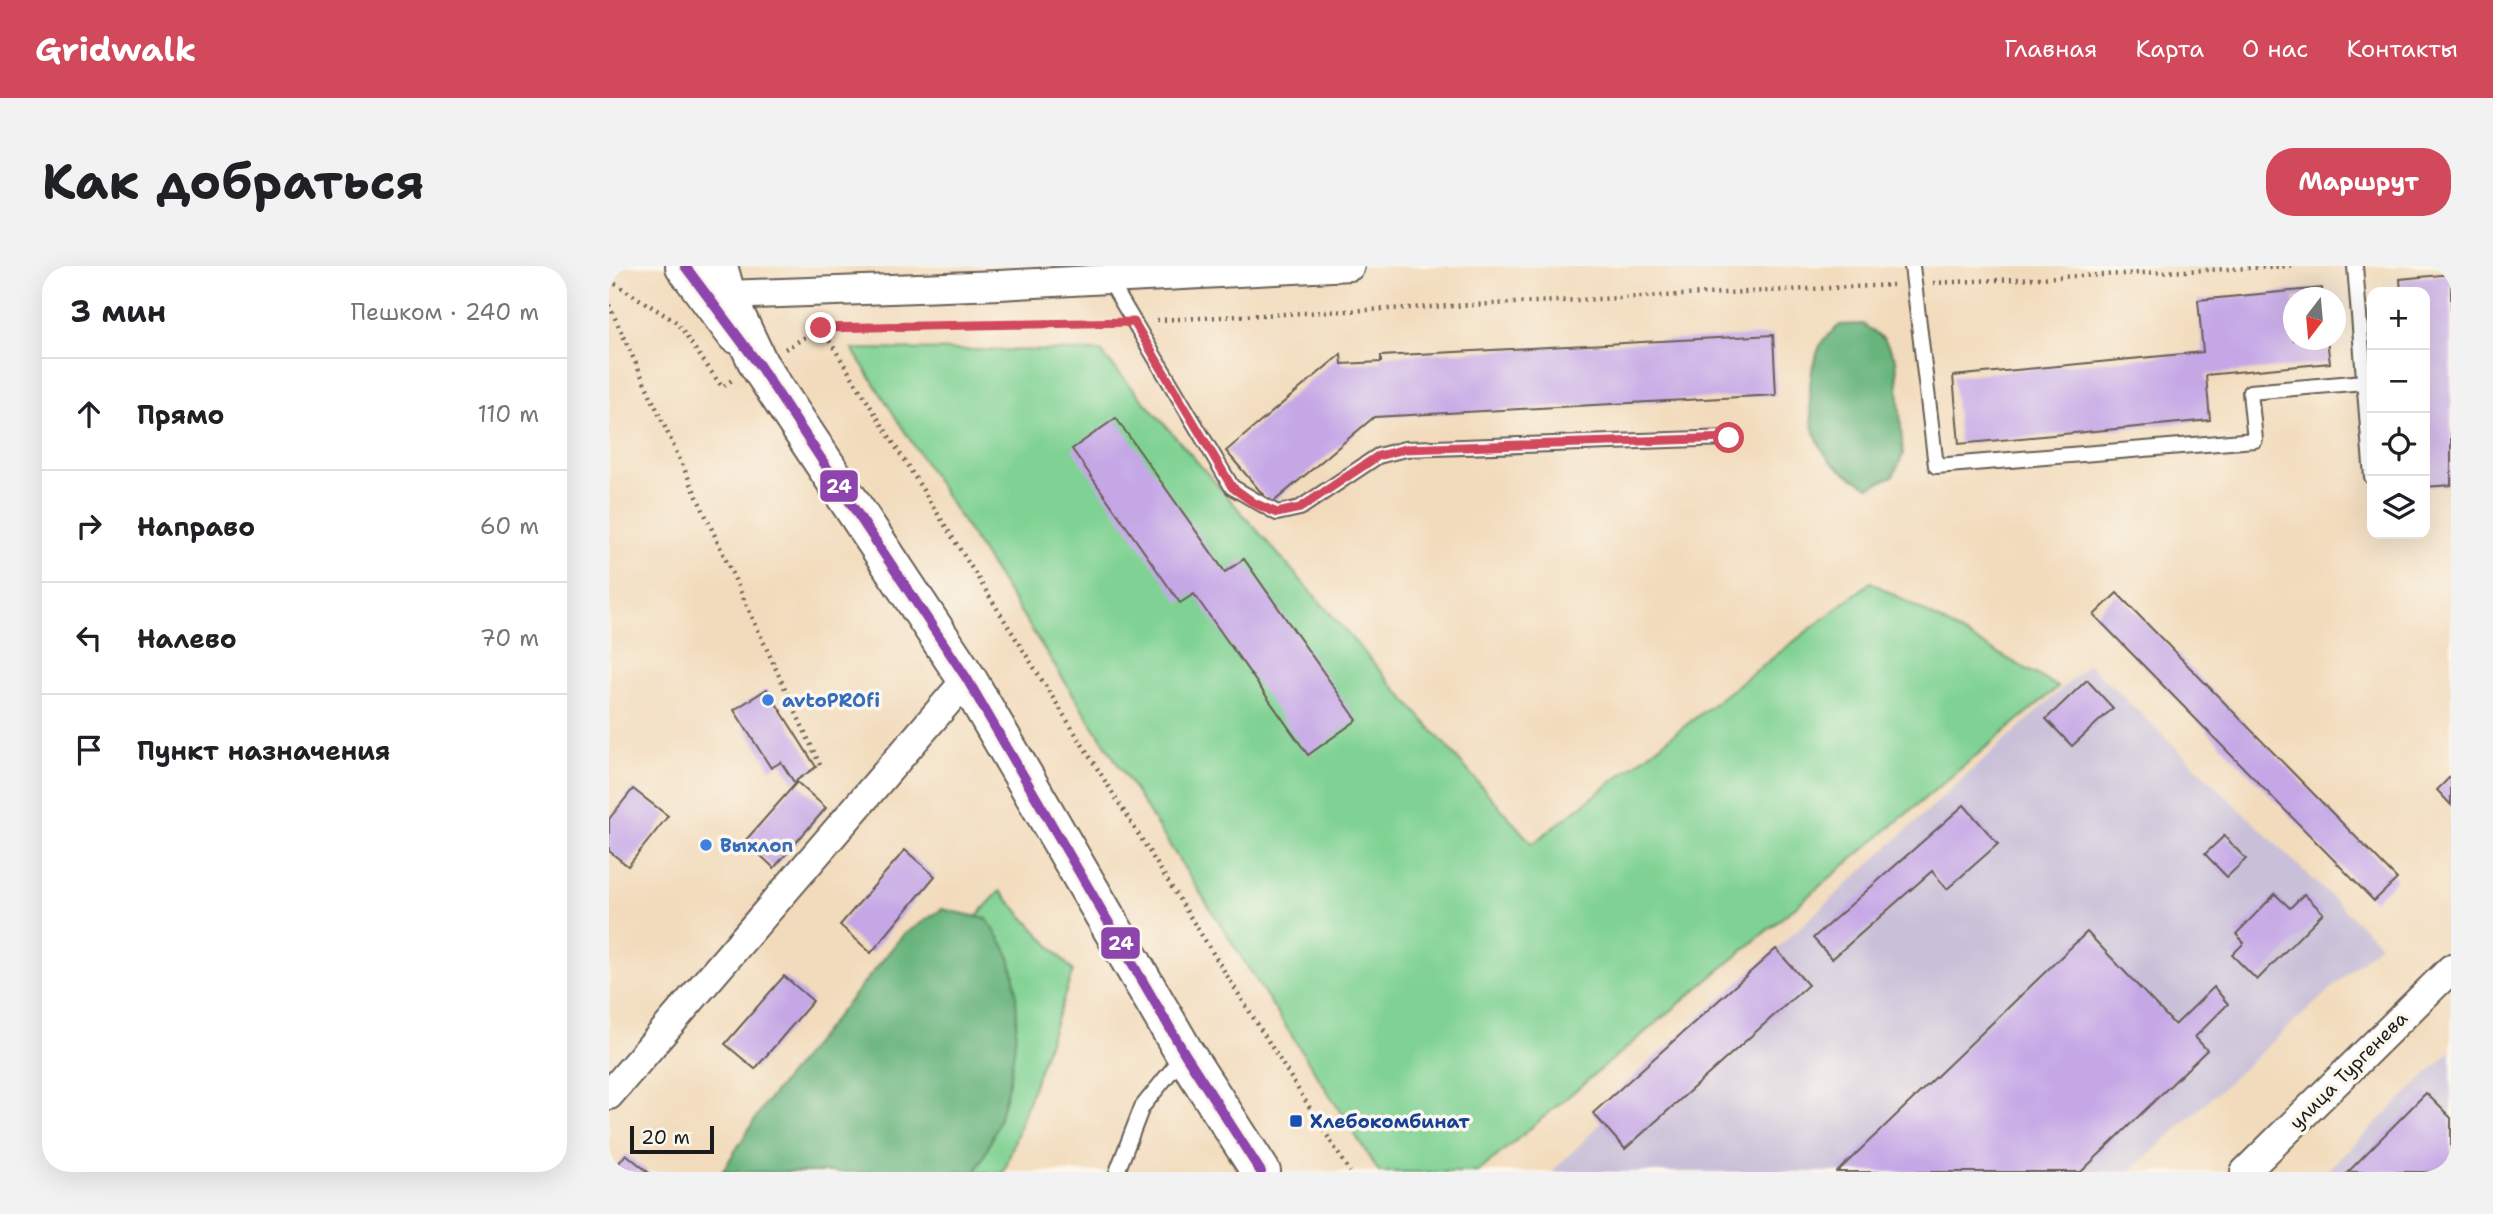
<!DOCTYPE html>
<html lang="ru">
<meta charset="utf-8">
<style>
body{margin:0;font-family:"Shantell Sans",sans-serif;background:#f2f2f2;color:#202124}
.controls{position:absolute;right:21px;top:21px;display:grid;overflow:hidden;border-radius:14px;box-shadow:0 7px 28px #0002}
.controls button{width:63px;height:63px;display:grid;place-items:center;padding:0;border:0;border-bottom:2px solid #e0e0e0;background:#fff;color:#202124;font:35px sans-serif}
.compass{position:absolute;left:1674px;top:21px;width:63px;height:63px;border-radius:50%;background:#fff;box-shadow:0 7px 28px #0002;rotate:196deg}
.scale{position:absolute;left:21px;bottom:18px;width:84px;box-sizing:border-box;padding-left:7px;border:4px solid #1c1c1c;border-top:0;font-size:19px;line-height:24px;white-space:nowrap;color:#1c1c1c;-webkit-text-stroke:5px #fbf7ec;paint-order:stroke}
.stop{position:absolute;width:21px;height:21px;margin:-16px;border:5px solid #d1495b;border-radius:50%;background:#fff}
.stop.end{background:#d1495b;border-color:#fff;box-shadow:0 2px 7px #0008}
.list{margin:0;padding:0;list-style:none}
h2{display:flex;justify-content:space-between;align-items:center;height:91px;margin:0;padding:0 28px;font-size:30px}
h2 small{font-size:23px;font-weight:400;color:#757577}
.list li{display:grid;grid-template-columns:46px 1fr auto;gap:21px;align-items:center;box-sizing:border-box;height:112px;padding:0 28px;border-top:2px solid #e0e0e0}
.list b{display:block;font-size:26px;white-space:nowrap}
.list em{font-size:23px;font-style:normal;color:#757577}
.icon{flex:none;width:38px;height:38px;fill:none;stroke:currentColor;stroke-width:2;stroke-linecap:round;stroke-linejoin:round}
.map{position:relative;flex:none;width:1842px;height:906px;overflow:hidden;border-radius:28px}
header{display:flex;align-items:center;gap:42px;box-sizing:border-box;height:98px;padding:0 35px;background:#d1495b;color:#fff}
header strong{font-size:33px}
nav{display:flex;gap:38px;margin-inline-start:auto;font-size:24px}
.intro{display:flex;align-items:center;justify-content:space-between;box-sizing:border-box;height:168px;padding:0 42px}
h1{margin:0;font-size:49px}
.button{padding:18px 32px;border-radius:28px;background:#d1495b;color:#fff;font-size:24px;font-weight:700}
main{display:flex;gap:42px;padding:0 42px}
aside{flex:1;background:#fff;border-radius:28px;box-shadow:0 7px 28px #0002}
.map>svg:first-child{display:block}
.industrial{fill:#c9bfd8}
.green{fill:#7fd293;stroke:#4e7758;stroke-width:2}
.forest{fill:#67b47d;stroke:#42684c;stroke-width:2}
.building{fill:#c5a7e6}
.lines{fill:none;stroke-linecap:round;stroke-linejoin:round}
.service-casing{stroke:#675f54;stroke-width:18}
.minor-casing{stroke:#675f54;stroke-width:32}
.primary-casing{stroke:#675f54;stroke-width:42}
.trunk-casing{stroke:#675f54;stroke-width:42}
.path{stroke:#675f54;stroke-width:4.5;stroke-dasharray:2 5;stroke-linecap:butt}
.service{stroke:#fff;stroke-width:14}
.minor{stroke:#fff;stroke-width:28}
.primary{stroke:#fff;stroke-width:38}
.trunk{stroke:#fff;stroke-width:38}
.bus-1-casing{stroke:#fbf7ec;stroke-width:16}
.bus-1{stroke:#8e44ad;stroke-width:10}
.route{stroke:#d1495b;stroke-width:9}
.shop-dot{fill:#3f7fe0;stroke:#fbf7ec;stroke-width:2.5}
.transit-dot{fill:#1a4fb4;stroke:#fbf7ec;stroke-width:2.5}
.labels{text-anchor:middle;stroke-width:7;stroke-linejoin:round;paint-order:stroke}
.shop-label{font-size:19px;font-weight:bold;fill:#366cbe;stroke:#fbf7ec;text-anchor:start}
.street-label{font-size:19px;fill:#1c1c1c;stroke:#fbf7ec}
.transit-label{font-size:19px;font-weight:bold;fill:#164399;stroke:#fbf7ec;text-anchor:start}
.line-badge{stroke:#fbf7ec;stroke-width:2.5}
.badge-label{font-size:19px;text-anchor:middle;font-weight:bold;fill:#fff}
</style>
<header>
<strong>Gridwalk</strong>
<nav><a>Главная</a><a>Карта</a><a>О нас</a><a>Контакты</a></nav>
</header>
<div class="intro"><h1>Как добраться</h1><a class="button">Маршрут</a></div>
<main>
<aside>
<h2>3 мин<small>Пешком · 240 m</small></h2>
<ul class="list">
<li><svg class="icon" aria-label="ahead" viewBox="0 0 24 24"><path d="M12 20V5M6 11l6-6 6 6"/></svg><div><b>Прямо</b></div><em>110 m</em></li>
<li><svg class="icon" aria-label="right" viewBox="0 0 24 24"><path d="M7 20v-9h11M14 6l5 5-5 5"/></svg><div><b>Направо</b></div><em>60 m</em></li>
<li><svg class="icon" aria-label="left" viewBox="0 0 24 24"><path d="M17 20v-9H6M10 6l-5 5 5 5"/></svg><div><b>Налево</b></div><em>70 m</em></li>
<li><svg class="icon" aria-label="arrive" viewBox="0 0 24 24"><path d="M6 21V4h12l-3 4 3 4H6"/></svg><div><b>Пункт назначения</b></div></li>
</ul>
</aside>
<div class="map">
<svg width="1842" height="906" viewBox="0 0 1842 906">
<rect width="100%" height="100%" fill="#fbf7ec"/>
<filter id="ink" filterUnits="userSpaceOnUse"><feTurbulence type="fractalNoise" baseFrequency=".0143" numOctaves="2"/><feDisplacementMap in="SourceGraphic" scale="14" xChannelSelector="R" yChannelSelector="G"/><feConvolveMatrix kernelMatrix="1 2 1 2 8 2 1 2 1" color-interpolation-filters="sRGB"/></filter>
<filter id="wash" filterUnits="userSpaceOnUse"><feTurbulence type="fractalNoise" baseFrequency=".00686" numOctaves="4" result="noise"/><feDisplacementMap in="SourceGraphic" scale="28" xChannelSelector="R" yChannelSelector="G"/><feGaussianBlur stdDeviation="1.57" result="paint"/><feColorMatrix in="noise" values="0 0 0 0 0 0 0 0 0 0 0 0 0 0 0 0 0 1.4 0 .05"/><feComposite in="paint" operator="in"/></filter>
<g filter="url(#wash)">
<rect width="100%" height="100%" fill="#f2dbbc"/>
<g class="industrial">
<polygon points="1480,398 1771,678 1521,906 943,906 1167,683"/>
<polygon points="1842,785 1842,906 1717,906"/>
</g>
<g class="green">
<polygon points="243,83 491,85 923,578 1262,316 1449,421 869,906 770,906"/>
<polygon points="391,625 464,705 395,906 128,906"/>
</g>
<g class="forest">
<path d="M 1254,58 L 1275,73 L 1287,93 L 1294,189 L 1284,210 L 1260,221 C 1247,213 1230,205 1220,193 C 1196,165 1196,111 1212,78 C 1215,71 1224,65 1231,59 Z"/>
<path d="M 333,643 L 378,653 C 386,666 399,682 402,696 C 417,757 399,853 366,906 L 113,906 L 155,839 L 294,669 Z"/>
</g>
<g id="blocks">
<g class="building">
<polygon points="1842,8 1842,219 1816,221 1816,26 1792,26 1791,13"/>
<polygon points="1713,22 1714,32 1685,32 1685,74 1718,74 1721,97 1597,109 1601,154 1350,178 1344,110 1594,86 1589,34"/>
<polygon points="1164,69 1167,129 765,151 662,238 617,185 732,88 733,98 772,96 772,90"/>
<polygon points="507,152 616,306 635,293 748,454 699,489 585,328 571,337 463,183"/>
<polygon points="1508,327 1788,613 1765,635 1485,349"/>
<polygon points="1478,414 1504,442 1463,480 1437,453"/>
<polygon points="158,423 207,501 185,516 172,496 162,502 125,444"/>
<polygon points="1842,510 1842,539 1828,524"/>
<polygon points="188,516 217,542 165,602 136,575"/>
<polygon points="24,523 59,550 19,600 0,585 0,553"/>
<polygon points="1355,539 1389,578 1338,623 1323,605 1223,693 1204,672"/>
<polygon points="1615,570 1637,593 1618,611 1596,588"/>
<polygon points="296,584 326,610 262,687 231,659"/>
<polygon points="1666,628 1681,642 1695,628 1714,647 1648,714 1623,689 1635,677 1627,668"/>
<polygon points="1478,666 1566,759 1605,721 1619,738 1586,771 1598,784 1472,906 1228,906"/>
<polygon points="1167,683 1199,719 1016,883 984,847"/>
<polygon points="175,710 204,735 146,803 116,778"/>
<polygon points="1817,827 1842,852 1842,897 1833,906 1739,906"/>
<polygon points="17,888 39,906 3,906"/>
</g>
</g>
</g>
<g filter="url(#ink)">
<use href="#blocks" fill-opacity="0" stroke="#675f54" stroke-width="2"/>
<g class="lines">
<defs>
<g id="service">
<polyline points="1303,0 1327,200 1646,174 1641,126 1755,116"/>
<polyline points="1746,0 1763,211"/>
<polyline points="500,14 623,221 668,247 691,242 769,190 796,183 1120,172"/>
<polyline points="508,906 533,841 575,789"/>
</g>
<g id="minor">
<polyline points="117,29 391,19 741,0"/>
<polyline points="0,829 358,413"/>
<polyline points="1636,906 1842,703"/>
</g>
<polyline id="primary" points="76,0 127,68"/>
<polyline id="trunk" points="109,0 117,29 150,99 358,413 576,788 652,906"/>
</defs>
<use href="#service" class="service-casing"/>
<use href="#minor" class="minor-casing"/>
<use href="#primary" class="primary-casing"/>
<use href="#trunk" class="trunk-casing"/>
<g class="path">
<polyline points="0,14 67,56 113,121 123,114"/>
<polyline points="1324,17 1682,0"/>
<polyline points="0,39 211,499"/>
<polyline points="548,54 1284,19"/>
<polyline points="213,63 741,906"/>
<polyline points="176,83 212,62 501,56"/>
</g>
<use href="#service" class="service"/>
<use href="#minor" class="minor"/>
<use href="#primary" class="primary"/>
<use href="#trunk" class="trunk"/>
<defs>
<polyline id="bus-1" points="76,0 150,99 358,413 576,788 652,906"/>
</defs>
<use href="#bus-1" class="bus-1-casing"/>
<use href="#bus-1" class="bus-1"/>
</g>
</g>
<g class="lines" filter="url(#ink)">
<polyline class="route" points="212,62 525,56 623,221 645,237 668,247 691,242 769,190 796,183 1120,172"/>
</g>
<g class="shop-dot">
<circle cx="159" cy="434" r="7"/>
<circle cx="97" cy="579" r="7"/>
</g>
<rect class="transit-dot" x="680" y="848" width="14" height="14" rx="3.5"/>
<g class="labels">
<g class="shop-label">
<text x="173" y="441">avtoPROfi</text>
<text x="111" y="586">Выхлоп</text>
</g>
<g class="street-label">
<text transform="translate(1739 804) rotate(-45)" y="7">улица Тургенева</text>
</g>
<g class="transit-label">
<text x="701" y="862">Хлебокомбинат</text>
</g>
</g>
<g class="line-badge">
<rect x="210" y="203" width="40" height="34" rx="7" fill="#8e44ad"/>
<rect x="491" y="660" width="41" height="34" rx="7" fill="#8e44ad"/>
</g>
<g class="badge-label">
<text x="230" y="227">24</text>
<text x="512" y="684">24</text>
</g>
</svg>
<div class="controls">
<button>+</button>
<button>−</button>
<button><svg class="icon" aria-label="locate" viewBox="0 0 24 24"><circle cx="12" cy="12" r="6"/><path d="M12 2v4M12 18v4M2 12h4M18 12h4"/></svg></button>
<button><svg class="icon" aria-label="layers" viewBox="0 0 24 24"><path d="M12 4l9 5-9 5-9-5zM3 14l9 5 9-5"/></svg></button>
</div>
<svg class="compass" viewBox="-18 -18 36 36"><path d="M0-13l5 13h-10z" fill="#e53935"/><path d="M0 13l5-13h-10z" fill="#757577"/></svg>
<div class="scale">20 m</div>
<div class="stop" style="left:1120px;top:172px"></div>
<div class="stop end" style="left:212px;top:62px"></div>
</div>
</main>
